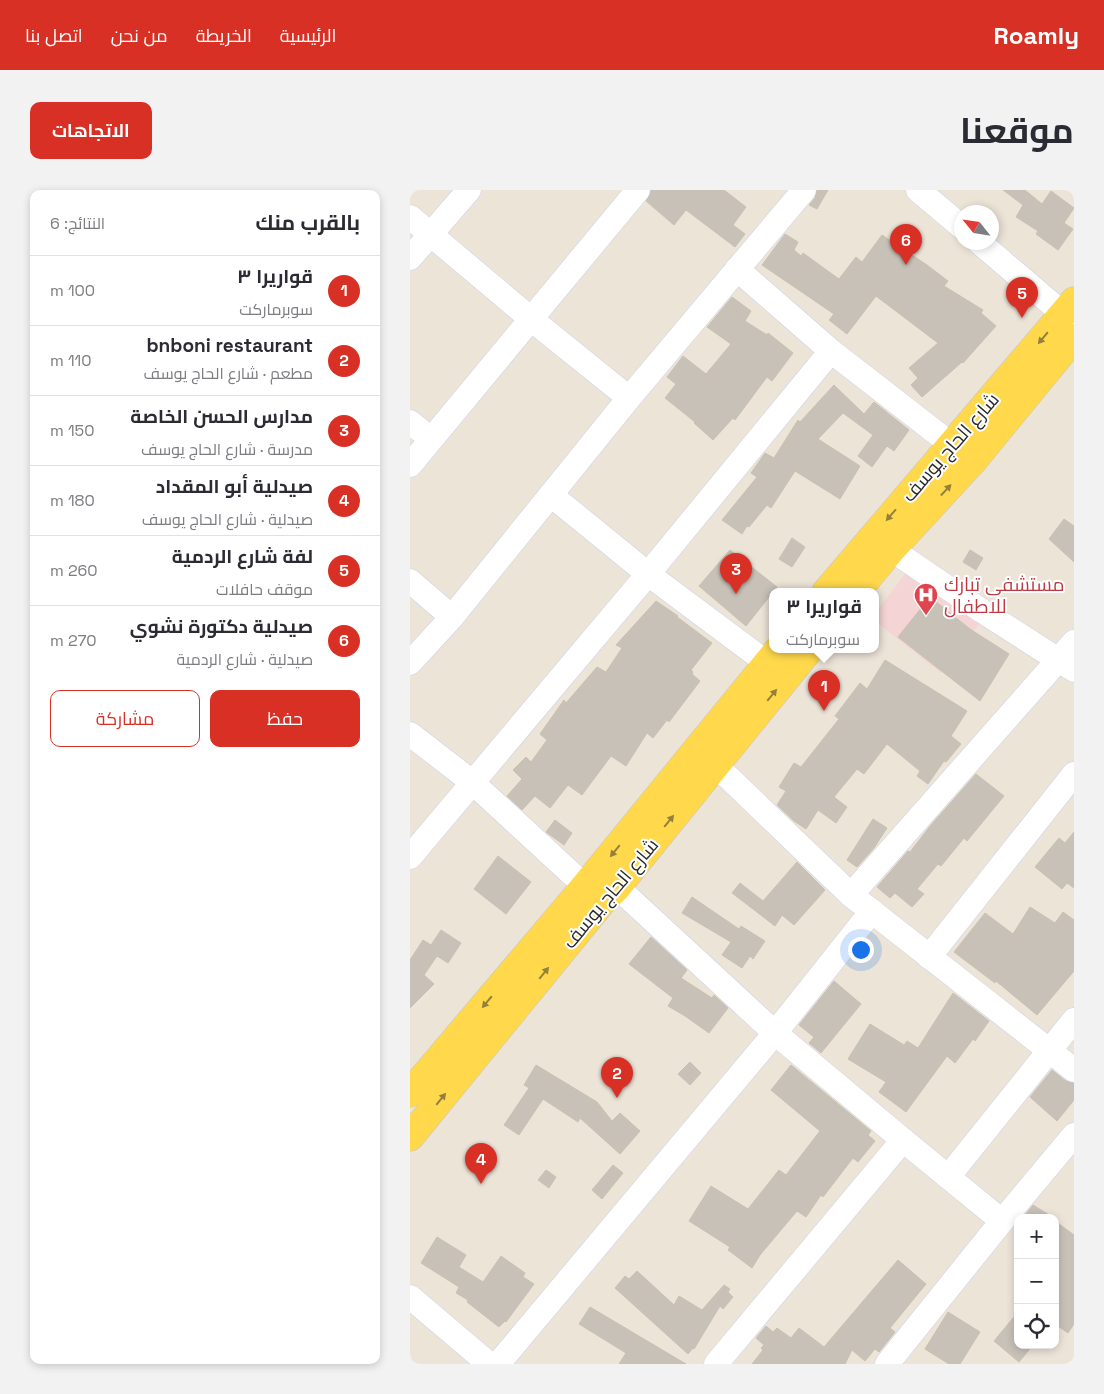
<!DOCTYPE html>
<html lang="ar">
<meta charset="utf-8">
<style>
body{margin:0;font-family:"Space Grotesk",Cairo,sans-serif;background:#f2f2f3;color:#2b2b33;direction:rtl}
.controls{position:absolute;right:15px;bottom:15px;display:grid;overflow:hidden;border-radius:10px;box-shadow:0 2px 8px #0003}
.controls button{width:45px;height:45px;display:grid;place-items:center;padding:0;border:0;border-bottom:1px solid #e1e1e2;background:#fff;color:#2b2b33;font:25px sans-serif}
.compass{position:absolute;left:544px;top:15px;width:45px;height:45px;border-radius:50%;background:#fff;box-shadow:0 2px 8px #0003;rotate:300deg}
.you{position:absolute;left:450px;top:759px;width:18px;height:18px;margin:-12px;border:4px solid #fff;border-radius:50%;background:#1a73e8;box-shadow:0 0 0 8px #1a73e833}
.badge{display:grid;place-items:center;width:32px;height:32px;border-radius:50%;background:#d93025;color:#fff;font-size:16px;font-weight:700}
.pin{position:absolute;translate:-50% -41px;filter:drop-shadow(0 1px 2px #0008)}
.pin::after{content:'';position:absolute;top:26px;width:18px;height:15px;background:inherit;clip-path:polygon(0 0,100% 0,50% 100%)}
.popup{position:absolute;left:359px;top:398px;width:110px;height:65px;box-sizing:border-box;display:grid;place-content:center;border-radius:10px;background:#fff;filter:drop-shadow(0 1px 4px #0005);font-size:16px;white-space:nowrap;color:#7c7c81}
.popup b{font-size:19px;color:#2b2b33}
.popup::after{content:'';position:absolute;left:50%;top:100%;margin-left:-10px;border:10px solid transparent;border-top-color:#fff}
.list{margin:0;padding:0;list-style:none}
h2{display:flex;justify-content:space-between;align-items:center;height:65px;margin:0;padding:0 20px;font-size:21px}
h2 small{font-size:16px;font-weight:400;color:#7c7c81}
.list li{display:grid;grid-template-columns:32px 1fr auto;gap:15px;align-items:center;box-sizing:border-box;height:70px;padding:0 20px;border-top:1px solid #e1e1e2}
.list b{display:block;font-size:19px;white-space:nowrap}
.list p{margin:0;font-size:16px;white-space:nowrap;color:#7c7c81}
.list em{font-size:16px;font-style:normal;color:#7c7c81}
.actions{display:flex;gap:10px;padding:15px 20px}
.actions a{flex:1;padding:11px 0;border:1px solid #d93025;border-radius:10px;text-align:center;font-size:18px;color:#d93025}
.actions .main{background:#d93025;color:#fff}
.icon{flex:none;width:28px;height:28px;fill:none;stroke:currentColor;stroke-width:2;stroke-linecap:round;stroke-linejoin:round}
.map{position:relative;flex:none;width:664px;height:1174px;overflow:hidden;direction:ltr;border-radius:10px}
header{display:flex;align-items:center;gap:30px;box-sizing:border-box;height:70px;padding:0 25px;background:#d93025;color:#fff}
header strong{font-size:24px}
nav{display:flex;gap:28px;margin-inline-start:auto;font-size:18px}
.intro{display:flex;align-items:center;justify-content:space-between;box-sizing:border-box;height:120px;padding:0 30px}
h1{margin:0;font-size:35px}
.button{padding:12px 22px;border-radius:10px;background:#d93025;color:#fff;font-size:18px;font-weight:700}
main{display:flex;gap:30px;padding:0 30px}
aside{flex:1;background:#fff;border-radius:10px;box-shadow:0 2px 8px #0003}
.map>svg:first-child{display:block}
.medical{fill:#f5d4d5}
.building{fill:#c8c1b8;stroke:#c8c1b2}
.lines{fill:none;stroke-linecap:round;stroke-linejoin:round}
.minor-casing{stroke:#cdd1e4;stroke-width:25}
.major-casing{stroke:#c7c7c7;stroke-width:29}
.minor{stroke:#fff;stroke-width:24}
.major{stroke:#ffd84b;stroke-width:28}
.oneway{fill:#94803a}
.labels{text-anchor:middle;stroke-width:4;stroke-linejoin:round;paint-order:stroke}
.street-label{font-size:19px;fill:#292929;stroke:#fff}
.health-label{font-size:19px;fill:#be3a42;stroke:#fff;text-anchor:start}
</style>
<header>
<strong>Roamly</strong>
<nav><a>الرئيسية</a><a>الخريطة</a><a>من نحن</a><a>اتصل بنا</a></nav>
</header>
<div class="intro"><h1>موقعنا</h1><a class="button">الاتجاهات</a></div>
<main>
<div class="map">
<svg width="664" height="1174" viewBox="0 0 664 1174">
<rect width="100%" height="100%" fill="#ede4d8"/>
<polygon class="medical" points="502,375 572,430 531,483 465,431 465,423"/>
<g class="building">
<polygon points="241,0 314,0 336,17 323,35 335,44 325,57 276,20 264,35 236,11"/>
<polygon points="407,0 418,0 407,19 399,15 405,8"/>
<polygon points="593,0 615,0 632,14 641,1 664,18 654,33 663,39 648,60 626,44 628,41 606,27 613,15"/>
<polygon points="375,44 388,52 384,60 391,66 393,63 429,89 446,67 452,72 472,45 517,75 538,91 534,96 573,120 571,123 586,136 553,173 552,172 512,207 501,195 508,188 499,178 528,153 466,106 437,144 419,130 424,124 352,75"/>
<polygon points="322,107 341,121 335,131 357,145 358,143 383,163 362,191 357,187 325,230 323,228 303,250 284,233 285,232 255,208 266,194 257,187 273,166 296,184 321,154 297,137"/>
<polygon points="424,195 454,224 464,212 499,240 484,261 477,256 462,277 448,266 463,245 433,223 408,249 450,276 430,309 385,281 361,318 357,315 339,337 337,336 332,344 312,330 347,287 341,283 355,263 364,268 388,230 390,232"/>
<polygon points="654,329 664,336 664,372 639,349"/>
<polygon points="382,348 395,357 382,377 369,369"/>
<polygon points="320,360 367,397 336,436 289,396"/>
<polygon points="560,360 573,368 566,380 553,372"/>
<polygon points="520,407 560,439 599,464 570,511 488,447"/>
<polygon points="246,411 268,426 267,427 302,453 281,480 283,482 282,484 290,491 259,532 257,530 243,548 237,543 216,576 201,566 172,605 158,595 140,618 125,606 112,620 97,606 112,589 103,580 116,567 121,572 137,550 130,544 154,510 156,513 187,477 196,482 212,458 206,455"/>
<polygon points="475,470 557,521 541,546 551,554 536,572 534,571 518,594 507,586 510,581 477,554 454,584 447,579 424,607 437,617 426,633 408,620 396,639 384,631 367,615 376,601 369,597 384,573 391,577 429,529 425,526 450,493 457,499"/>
<polygon points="566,584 594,606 557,651 554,648 531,676 528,674 507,699 514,704 502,717 485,703 480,708 467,697 498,661 500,662 521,635"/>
<polygon points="463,629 477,638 464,658 447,677 437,670"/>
<polygon points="145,630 162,643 154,655 136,642"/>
<polygon points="664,642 664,698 657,693 652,699 625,677 649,648 655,653"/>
<polygon points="88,666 121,692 96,724 64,699"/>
<polygon points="387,672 415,700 384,735 372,725 365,736 322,703 330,693 353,711"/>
<polygon points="282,707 329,739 331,736 355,751 343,769 340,766 332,778 312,765 321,752 272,723"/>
<polygon points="620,717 645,733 653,722 664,730 664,781 627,825 586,791 585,793 544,762 575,723 603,744"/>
<polygon points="31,740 51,753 38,773 27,766 14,785 24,794 0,818 0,770 13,750 21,755"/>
<polygon points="241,747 277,780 271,788 302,808 304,805 318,818 299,843 275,826 258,816 263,808 219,774"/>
<polygon points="424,791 451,814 411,863 399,853 404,847 389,835"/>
<polygon points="543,803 579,831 565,851 563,849 545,873 537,866 496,922 469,902 476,892 438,869 460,834 494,855 497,851 508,858"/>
<polygon points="280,872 291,883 280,895 268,884"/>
<polygon points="126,875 187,912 202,931 210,923 230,941 210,964 170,928 168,932 133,909 109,945 94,935 119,898 114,895"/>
<polygon points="381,875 461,941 458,945 465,951 448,972 443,968 413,1007 411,1005 396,1027 387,1021 350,1065 342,1078 318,1060 320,1057 279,1031 301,996 338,1019 369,980 376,985 410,941 361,900"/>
<polygon points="642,880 656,891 664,893 664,910 647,931 620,907"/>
<polygon points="203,975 213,983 192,1009 182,1000"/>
<polygon points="136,980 146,987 139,998 128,990"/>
<polygon points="623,1015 644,1028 613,1028"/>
<polygon points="645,1031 664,1045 664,1134 658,1143 645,1134"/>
<polygon points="27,1047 56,1065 49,1077 73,1092 91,1066 115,1083 113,1087 124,1094 96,1132 95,1131 89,1137 57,1112 58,1110 46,1103 49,1097 11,1073"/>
<polygon points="488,1070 516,1094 480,1138 485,1142 469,1162 465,1159 455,1171 442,1160 435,1174 342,1174 353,1160 351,1158 354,1155 346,1148 356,1136 363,1142 367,1138 381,1148 389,1138 414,1157"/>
<polygon points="227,1081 264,1115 269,1106 292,1120 314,1095 320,1099 318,1102 323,1107 313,1119 310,1116 284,1159 283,1158 278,1164 205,1098 215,1086 219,1089"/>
<polygon points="180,1117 276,1174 209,1174 216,1163 169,1134"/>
<polygon points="538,1122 570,1142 550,1174 539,1174 515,1159"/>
<polygon points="608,1122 608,1155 623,1155 609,1172 584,1151"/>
</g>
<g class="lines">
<defs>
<g id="minor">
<polyline points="508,0 552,37"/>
<polyline points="0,27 121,129 219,208"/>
<polyline points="569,52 664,133"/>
<polyline points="0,68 59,0"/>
<polyline points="327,79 421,161 542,255"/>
<polyline points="0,232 21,249"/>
<polyline points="0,275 228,0"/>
<polyline points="141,305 238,384 357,473"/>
<polyline points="466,349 572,421 664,480"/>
<polyline points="0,391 42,427"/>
<polyline points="0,473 42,427 219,208 394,0"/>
<polyline points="0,544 62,592 189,709"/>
<polyline points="292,562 441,705 664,880"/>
<polyline points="0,667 238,384 421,161"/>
<polyline points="207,697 365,843 493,950 592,1031"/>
<polyline points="441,705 664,452"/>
<polyline points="519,767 664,584"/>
<polyline points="538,987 664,830"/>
<polyline points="0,1107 79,1174"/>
<polyline points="88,1174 365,843 462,721"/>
<polyline points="306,1174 493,950"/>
<polyline points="477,1174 592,1031 664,945"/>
</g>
<g id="major">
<polyline points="416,402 664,111"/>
<polyline points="446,402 481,360 563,271 664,148"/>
<polyline points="0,903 176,695 368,460"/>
<polyline points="0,947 192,712 207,697 399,460"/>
</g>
</defs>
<use href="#minor" class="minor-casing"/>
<use href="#major" class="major-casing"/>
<use href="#minor" class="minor"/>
<use href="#major" class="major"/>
</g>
<defs><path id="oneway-solid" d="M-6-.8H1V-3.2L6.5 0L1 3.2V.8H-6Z" transform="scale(1.25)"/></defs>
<g class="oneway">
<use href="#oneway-solid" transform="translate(633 148) rotate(130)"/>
<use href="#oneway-solid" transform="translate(536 300) rotate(-47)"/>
<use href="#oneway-solid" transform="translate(481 325) rotate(131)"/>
<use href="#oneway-solid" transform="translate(362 505) rotate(-51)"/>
<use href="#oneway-solid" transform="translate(259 631) rotate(-51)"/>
<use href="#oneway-solid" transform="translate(205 661) rotate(129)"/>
<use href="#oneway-solid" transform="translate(134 783) rotate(-51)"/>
<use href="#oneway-solid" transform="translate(77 812) rotate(130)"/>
<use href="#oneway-solid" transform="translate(31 909) rotate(-51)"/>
</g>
<defs>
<symbol id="hospital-pin" viewBox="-11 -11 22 30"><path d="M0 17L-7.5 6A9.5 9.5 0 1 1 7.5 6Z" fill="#e0444e" stroke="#fff"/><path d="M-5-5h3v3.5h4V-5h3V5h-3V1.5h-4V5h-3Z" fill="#fff"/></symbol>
</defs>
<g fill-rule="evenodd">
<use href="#hospital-pin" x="502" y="391" width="28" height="38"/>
</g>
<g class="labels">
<g class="street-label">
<text transform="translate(540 257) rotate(-49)" y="7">شارع الحاج يوسف</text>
<text transform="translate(200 703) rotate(-50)" y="7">شارع الحاج يوسف</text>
</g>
<g class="health-label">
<text x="534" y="401">مستشفى تبارك<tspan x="534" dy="22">للاطفال</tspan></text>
</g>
</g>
</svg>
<div class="controls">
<button>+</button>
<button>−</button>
<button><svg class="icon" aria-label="locate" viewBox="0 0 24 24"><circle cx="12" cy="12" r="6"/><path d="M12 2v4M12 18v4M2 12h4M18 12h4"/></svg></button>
</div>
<svg class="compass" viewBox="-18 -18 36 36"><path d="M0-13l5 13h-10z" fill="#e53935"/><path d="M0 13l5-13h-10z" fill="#7c7c81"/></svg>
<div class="you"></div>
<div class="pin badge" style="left:414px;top:521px">1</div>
<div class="popup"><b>قواريرا ٣</b>سوبرماركت</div>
<div class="pin badge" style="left:207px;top:908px">2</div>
<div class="pin badge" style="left:326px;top:404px">3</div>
<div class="pin badge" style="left:71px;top:994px">4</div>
<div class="pin badge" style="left:612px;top:128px">5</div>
<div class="pin badge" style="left:496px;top:75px">6</div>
</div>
<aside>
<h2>بالقرب منك<small>النتائج: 6</small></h2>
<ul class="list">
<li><span class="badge">1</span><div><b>قواريرا ٣</b><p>سوبرماركت</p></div><em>100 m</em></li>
<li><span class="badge">2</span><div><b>bnboni restaurant</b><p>مطعم · شارع الحاج يوسف</p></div><em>110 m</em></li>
<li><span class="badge">3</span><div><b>مدارس الحسن الخاصة</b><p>مدرسة · شارع الحاج يوسف</p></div><em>150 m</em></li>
<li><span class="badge">4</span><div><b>صيدلية أبو المقداد</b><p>صيدلية · شارع الحاج يوسف</p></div><em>180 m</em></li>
<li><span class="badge">5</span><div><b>لفة شارع الردمية</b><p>موقف حافلات</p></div><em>260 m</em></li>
<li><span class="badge">6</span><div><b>صيدلية دكتورة نشوي</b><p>صيدلية · شارع الردمية</p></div><em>270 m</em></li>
</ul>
<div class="actions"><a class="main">حفظ</a><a>مشاركة</a></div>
</aside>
</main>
